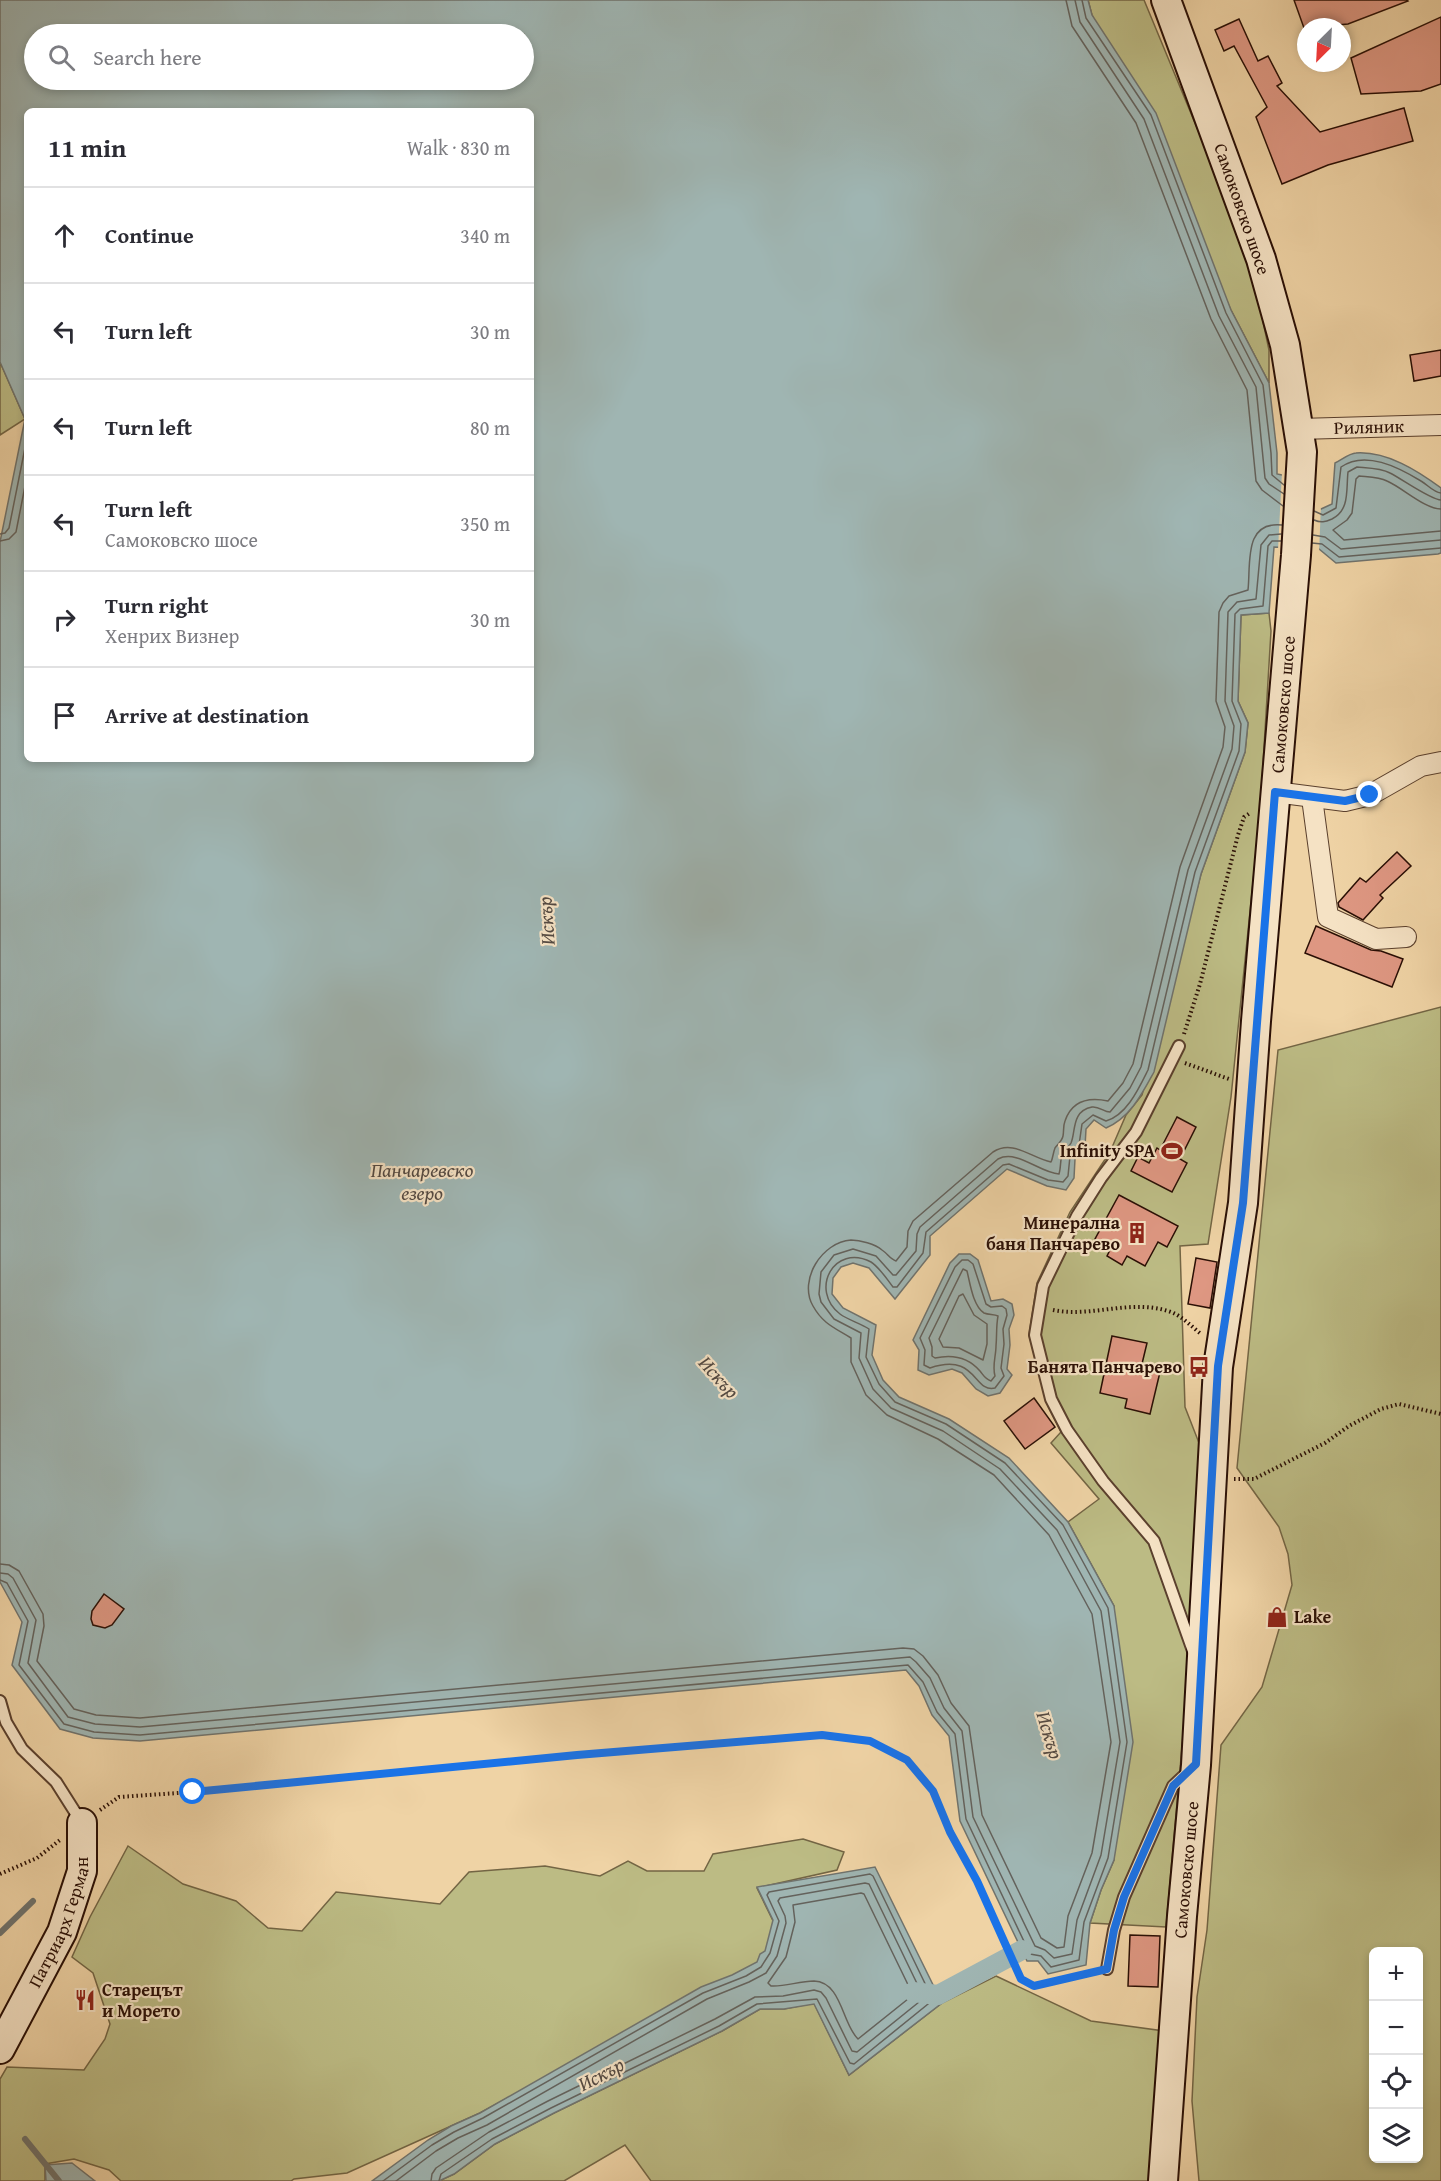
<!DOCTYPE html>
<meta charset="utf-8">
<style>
body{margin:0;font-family:"Gentium Book Plus",serif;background:#f2f2f3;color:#2b2b33}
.controls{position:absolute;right:18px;bottom:18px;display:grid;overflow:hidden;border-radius:9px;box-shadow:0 3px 9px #0003}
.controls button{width:54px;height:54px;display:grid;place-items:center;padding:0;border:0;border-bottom:2px solid #e1e1e2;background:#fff;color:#2b2b33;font:30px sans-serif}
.compass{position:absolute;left:1297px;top:18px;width:54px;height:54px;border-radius:50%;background:#fff;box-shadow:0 3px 9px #0003;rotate:204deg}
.stop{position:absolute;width:18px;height:18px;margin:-14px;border:4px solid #1a73e8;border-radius:50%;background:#fff}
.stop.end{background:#1a73e8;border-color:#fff;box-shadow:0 2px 6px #0008}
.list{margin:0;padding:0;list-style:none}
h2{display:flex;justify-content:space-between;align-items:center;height:78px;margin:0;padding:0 24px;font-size:26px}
h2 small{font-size:20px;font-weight:400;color:#7c7c81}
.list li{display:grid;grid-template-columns:39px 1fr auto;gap:18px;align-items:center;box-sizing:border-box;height:96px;padding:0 24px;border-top:2px solid #e1e1e2}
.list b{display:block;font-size:22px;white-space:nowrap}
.list p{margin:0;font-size:20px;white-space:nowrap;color:#7c7c81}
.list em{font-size:20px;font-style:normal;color:#7c7c81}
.icon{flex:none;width:33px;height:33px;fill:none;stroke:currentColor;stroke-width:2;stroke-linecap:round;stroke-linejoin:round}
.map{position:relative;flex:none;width:1441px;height:2181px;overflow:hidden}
.search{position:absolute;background:#fff;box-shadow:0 3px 9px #0003;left:24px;top:24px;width:510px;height:66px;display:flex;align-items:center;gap:15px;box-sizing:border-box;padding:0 21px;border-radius:33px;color:#7c7c81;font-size:22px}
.panel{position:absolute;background:#fff;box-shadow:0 3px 9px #0003;left:24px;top:108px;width:510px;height:654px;border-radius:9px}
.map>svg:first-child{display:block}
.green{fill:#bcbb84;stroke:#736544;stroke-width:1.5;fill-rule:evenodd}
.water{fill:#9fb5b2;stroke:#70736d;stroke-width:1.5;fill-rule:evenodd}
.pier{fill:#efd3a5}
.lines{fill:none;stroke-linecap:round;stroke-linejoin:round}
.shore{stroke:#64625c;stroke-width:1.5}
.stream{stroke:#70736d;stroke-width:6}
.canal{stroke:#9fb5b2;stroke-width:20}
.building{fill:#de9782;stroke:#2a0f05;stroke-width:1.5}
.lane-casing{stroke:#5b402d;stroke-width:14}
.street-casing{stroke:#5b402d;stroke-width:22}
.secondary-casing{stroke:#2a0f05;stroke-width:32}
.path{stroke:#2a0f05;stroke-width:4;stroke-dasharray:1.5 3;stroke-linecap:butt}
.lane{stroke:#f5e2c4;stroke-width:10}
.street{stroke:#f5e2c4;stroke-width:20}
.secondary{stroke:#f5e2c4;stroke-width:28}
.route{stroke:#1a73e8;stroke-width:8}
.labels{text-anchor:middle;stroke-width:4.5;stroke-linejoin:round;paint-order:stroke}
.street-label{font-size:18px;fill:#2a0f05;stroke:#f5e2c4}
.poi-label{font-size:18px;font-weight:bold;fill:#2a0f05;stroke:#f5e2c4;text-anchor:end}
.water-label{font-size:20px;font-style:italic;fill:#534942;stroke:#f5e2c4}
</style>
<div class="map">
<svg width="1441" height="2181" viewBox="0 0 1441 2181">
<rect width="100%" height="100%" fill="#efd3a5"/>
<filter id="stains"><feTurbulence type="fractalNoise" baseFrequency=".00333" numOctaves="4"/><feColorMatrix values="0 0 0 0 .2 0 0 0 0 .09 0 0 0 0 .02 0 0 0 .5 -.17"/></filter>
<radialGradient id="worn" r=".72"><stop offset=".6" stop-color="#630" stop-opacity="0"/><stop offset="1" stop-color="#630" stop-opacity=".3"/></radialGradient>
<g class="green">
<polygon points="1088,0 1144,0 1248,251 1269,350 1269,383 1231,310 1092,15"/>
<polygon points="0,362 25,419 0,435"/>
<polygon points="1269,613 1271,631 1260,814 1231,1097 1208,1244 1180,1246 1185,1407 1201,1448 1185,1713 1166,1927 1090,1923 1101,1890 1114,1860 1114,1606 1068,1522 1099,1499 1051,1443 1061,1432 1048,1406 1029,1335 1037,1283 1070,1212 1110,1152 1126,1115 1142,1095 1201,874 1245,752 1248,723 1238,701 1241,615"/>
<path d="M 1441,1007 L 1441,2181 L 1199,2181 L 1192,2101 L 1197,1997 L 1207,1930 L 1221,1745 L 1262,1687 L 1292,1585 L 1288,1554 L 1279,1527 L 1237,1468 L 1278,1050 ZM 1374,1952 L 1418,1952 L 1418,2158 L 1374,2158 Z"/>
<polygon points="803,1839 844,1852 837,1870 757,1888 799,1974 743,1970 480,2113 347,2173 294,2179 291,2181 121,2181 109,2170 74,2159 45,2164 45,2181 0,2181 0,2079 7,2067 84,2070 105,2039 110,2024 93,1973 72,1957 90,1917 128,1846 183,1884 236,1901 268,1928 302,1931 336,1892 440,1904 469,1872 545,1866 600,1876 628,1861 647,1871 704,1871 713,1854"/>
<polygon points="996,1976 1091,2021 1164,2031 1151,2181 651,2181 625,2145 564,2181 439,2181 454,2174 495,2144 554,2113 722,2031 760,2009 784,2009 814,2003 849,2075 942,2003"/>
</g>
<g class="water">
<path d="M 0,0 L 1088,0 L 1092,15 L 1156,113 L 1231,310 L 1269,383 L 1277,453 L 1277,474 L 1282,475 L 1321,509 L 1332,504 L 1335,463 C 1341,460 1350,453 1356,453 C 1387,451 1418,471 1441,488 L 1441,553 L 1438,554 L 1336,563 L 1319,549 L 1274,547 L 1269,613 L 1241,615 L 1238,701 L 1248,723 L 1245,752 L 1201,874 L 1154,1072 C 1142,1094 1130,1118 1106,1128 L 1094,1120 L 1086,1129 L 1085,1147 L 1075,1159 L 1074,1178 L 1066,1190 L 1047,1186 L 1007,1169 L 930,1236 L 930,1255 L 895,1299 L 869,1268 L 853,1263 L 841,1267 L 833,1278 L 832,1294 L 843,1308 L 876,1325 L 872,1355 L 883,1380 L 899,1397 L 949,1419 L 1009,1458 L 1068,1522 L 1114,1606 L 1133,1742 L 1114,1860 L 1101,1890 L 1090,1923 L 1086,1965 L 1048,1974 L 1038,1961 L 1027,1961 L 960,1821 L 949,1736 L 932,1715 L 919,1686 L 906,1670 L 140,1741 L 93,1738 L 60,1729 L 12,1665 L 22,1622 L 0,1582 L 0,542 L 25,419 L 0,362 ZM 34,34 L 524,34 L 524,80 L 34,80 ZM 27,111 L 531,111 L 531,759 L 27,759 Z"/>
<polygon points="959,1254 970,1254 978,1260 991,1301 1003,1299 1012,1304 1014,1315 1009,1329 1010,1345 1007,1369 1012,1375 1000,1393 988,1396 976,1389 962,1373 952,1369 929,1375 918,1370 919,1350 913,1340 950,1263"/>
<polygon points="875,1867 942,2003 849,2075 814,2004 784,2009 760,2009 722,2031 554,2113 495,2144 454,2174 439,2181 372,2181 428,2140 451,2126 480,2113 701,1987 732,1975 757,1962 760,1954 765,1951 773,1920 757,1887"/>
<polygon points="72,2163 95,2181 46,2181 45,2165"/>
</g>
<polygon class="pier" points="1282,472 1321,505 1319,553 1278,550"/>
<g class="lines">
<g class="shore">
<polyline points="1066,0 1072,26 1136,123 1211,319 1247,390 1256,481 1262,490 1283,506"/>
<polyline points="1075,0 1080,22 1144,119 1219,316 1256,387 1265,478 1269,484 1284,494"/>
<polyline points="1082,0 1086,18 1151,115 1226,313 1263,385 1271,453 1272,475 1284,485"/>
<path d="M 1441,509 C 1425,509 1403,488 1387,481 C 1379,477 1368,477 1359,476 L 1356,479 L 1352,513 L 1347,520 L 1333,530 L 1344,540 L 1441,531"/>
<path d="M 1314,511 L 1323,515 L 1336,508 L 1341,467 C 1365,450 1398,467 1421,481 C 1428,485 1433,492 1441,493"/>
<path d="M 1314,520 C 1321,523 1325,522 1332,519 C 1350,510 1346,490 1348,472 L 1357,467 C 1368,468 1381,468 1390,473 C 1402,479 1431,500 1441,500"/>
<polyline points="0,534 5,533 9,528 27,438"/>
<polyline points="1313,535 1325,537 1341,549 1441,540"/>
<polyline points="0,541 9,539 16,532 27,476"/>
<polyline points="1312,543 1322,544 1339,557 1441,548"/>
<path d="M 962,1260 L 968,1260 L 973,1264 L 986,1304 L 991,1307 L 1002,1306 L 1006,1309 L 1007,1315 L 1003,1329 L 1004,1344 L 1001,1368 L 1004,1376 L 995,1388 C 973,1393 977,1352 930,1368 L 924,1365 L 925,1350 L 920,1338 L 955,1267 Z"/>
<path d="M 963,1269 L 967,1271 C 970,1283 973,1306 984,1313 C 989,1315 994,1314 998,1316 C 996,1327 997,1335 996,1346 C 996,1356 992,1366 995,1376 L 991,1381 C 985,1379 984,1376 980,1371 C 968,1357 953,1354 935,1358 L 932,1356 L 932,1347 L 929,1338 Z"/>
<polygon points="963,1294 974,1315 987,1324 987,1344 983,1360 959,1348 943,1347 939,1339 959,1296"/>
<path d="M 0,1564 L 9,1565 L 19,1571 L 43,1614 L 44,1626 L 37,1661 L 74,1709 L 96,1715 L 140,1718 L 903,1648 L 914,1649 L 923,1656 L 938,1675 L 951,1703 L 969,1726 L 982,1815 L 1041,1938 L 1057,1948 L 1064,1947 L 1068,1916 L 1092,1853 L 1111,1742 L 1092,1614 L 1049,1535 L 994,1475 L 938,1439 L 887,1415 L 866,1395 L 851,1362 L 851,1338 C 835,1328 823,1324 813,1306 C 798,1280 822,1242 851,1240 C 860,1240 875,1244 882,1250 C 888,1254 890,1259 896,1261 L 907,1247 L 908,1231 L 913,1221 L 993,1152 C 1013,1139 1031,1158 1051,1162 C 1053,1158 1053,1153 1055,1148 C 1058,1144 1062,1141 1063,1136 C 1064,1131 1063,1126 1065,1121 C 1072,1100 1089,1097 1108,1101 L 1123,1083 L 1133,1064 L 1180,867 L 1223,747 L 1225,727 L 1216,701 L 1219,612 L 1223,603 L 1229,596 L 1248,590 C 1251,564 1243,521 1282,525"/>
<path d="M 0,1573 L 8,1574 L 13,1578 L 36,1620 L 28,1663 L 68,1717 L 95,1724 L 140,1727 L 910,1657 L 916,1662 L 930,1678 L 944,1708 L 962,1731 L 973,1817 L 1035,1946 L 1045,1950 L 1054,1958 L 1072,1954 L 1077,1920 L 1101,1855 L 1120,1742 L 1101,1611 L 1057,1530 L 1000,1469 L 943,1431 L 891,1408 L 873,1389 L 859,1358 L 861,1333 L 834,1319 L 821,1302 L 819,1294 L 821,1272 L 834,1255 L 853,1249 L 876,1256 L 893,1275 L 896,1275 L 916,1251 L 917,1234 L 920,1227 L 998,1159 C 1017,1149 1040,1173 1059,1174 C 1061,1168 1060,1161 1062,1155 C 1064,1150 1069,1147 1071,1143 C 1076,1132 1071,1111 1092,1107 C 1099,1106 1104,1112 1110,1112 L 1130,1088 L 1141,1067 L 1188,870 L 1232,749 L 1234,726 L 1225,701 L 1228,612 L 1237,602 L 1256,599 L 1261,545 L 1269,535 L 1281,534"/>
<path d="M 0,1580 L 7,1583 L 28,1621 L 19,1665 L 64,1724 L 94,1732 L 140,1735 L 908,1665 L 923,1682 L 937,1712 L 955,1734 L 966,1819 L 1030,1954 L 1041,1956 L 1051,1967 L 1079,1960 L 1084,1922 L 1108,1858 L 1127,1742 L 1108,1608 L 1063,1525 L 1005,1463 L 946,1424 L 895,1402 L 879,1384 L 866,1357 L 869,1329 C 860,1323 848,1320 840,1314 C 809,1290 834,1243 871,1262 C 879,1267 887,1279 893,1287 L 897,1287 L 923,1253 L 926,1232 L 1003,1165 L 1009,1164 L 1048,1180 L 1063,1182 L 1068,1176 L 1070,1156 L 1079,1145 L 1082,1124 L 1093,1115 L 1106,1121 C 1127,1115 1139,1088 1148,1070 L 1195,872 L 1239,751 L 1241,724 L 1232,701 L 1235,614 L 1240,609 L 1263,606 L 1268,546 L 1272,541 L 1281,541"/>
<path d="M 861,1893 L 864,1894 L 913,1995 L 858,2039 C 842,2024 842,1982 814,1981 C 799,1981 785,1987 771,1986 L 768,1983 L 786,1957 L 795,1922 L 793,1905 Z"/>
<polyline points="383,2181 432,2145 454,2132 483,2118 703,1993 746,1976 761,1967 770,1953 779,1921 767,1895 769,1892 870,1874 873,1876 933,2000 854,2064 850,2063 817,1999 757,2004 719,2026 551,2108 492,2139 441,2174 439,2181"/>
<polyline points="396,2181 436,2151 458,2138 487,2125 707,1999 749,1982 766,1973 777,1956 786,1923 785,1916 778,1901 780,1898 865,1883 869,1884 924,1998 857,2052 852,2051 826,1998 821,1992 814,1990 783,1996 755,1997 715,2019 548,2101 489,2132 436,2168 432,2174 431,2181"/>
</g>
<g class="stream">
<polyline points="0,1933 33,1901"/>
<polyline points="25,2139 59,2181"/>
</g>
<polyline class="canal" points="913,1992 938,1995 1022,1950"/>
</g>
<g class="building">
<polygon points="1294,0 1407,0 1408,1 1348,24 1304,28"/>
<polygon points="1441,17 1441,84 1421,91 1361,94 1351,58"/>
<polygon points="1239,19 1258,61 1268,56 1282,83 1277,86 1320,132 1404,108 1413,141 1328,165 1282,184 1256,117 1267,107 1234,46 1224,51 1215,30"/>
<polygon points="1441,350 1441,376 1414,381 1410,355"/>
<polygon points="1397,852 1411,866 1380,895 1383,898 1363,920 1339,907 1338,903 1360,878 1366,882"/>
<polygon points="1316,926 1371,950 1381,951 1403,959 1392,987 1305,953"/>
<polygon points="1177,1117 1196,1127 1180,1159 1187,1163 1172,1192 1131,1171 1138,1157 1149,1163 1157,1148 1160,1150"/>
<polygon points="1119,1195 1178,1226 1167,1247 1158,1242 1145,1266 1127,1256 1122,1265 1107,1256 1111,1248 1095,1239"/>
<polygon points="1196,1258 1217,1262 1210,1308 1188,1304"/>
<polygon points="1112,1336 1147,1343 1141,1368 1160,1372 1150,1414 1125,1408 1127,1399 1100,1393"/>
<polygon points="1034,1398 1055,1427 1025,1449 1004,1421"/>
<polygon points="104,1594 124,1609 112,1625 105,1628 93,1625 91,1619 92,1611"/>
<polygon points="1130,1935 1160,1936 1158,1987 1128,1986"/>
</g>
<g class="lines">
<defs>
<g id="lane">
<polyline points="1179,1046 1136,1132 1101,1178 1077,1216 1043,1286 1035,1335 1051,1399 1067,1430 1103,1481 1154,1541 1193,1651"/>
<polyline points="0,1701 6,1722 22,1749 56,1782 82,1823"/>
<polyline points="1107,1969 1114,1930 1124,1897 1173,1786 1190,1770"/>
</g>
<g id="street">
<path id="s1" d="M 1299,429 L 1441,425"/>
<polyline points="1275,792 1345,801 1370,795 1421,766 1441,762"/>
<polyline points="1312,798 1328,917 1376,939 1406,937"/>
</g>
<g id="secondary">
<path id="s2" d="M 0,2049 L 62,1932 L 82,1871 L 82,1823"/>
<path id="s3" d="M 1163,2181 L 1182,1916 L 1196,1765 L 1218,1367 L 1243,1203 L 1256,1021 L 1296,555 L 1302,452 L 1285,345 L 1261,259 L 1166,0"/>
</g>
</defs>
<use href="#lane" class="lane-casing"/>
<use href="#street" class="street-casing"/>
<use href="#secondary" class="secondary-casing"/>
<g class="path">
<polyline points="1184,1034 1200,984 1238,835 1244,817 1250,813"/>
<polyline points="1185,1063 1229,1079"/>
<path d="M 1053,1310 C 1092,1318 1132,1298 1171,1312 C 1182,1316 1192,1327 1201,1334"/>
<polyline points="1234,1479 1254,1479 1325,1443 1349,1426 1381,1409 1399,1404 1441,1414"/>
<polyline points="100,1810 119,1797 193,1792 577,1755 822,1735 870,1741 907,1760 933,1791 950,1832 977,1881 1021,1979 1034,1986 1094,1972"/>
<polyline points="0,1874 37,1858 60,1840"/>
</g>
<use href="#lane" class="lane"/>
<use href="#street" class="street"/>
<use href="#secondary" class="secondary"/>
</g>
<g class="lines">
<polyline class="route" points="193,1792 577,1755 822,1735 870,1741 907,1760 933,1791 950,1832 977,1881 1021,1979 1034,1986 1107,1969 1114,1930 1124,1897 1173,1786 1196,1764 1218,1366 1243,1203 1275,792 1345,801 1370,795"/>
</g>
<defs>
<symbol id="stadium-bare" viewBox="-9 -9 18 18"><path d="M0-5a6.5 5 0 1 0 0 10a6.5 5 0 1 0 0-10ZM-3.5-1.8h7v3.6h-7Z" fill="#8f2418" stroke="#f5e2c4" stroke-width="2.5" paint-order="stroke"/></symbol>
<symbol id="building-bare" viewBox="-9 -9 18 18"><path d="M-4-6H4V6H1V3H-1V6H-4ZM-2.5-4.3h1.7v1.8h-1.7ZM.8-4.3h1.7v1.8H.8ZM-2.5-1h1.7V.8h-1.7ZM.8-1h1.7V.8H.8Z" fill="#8f2418" stroke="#f5e2c4" stroke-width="2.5" paint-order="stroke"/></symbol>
<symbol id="bus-bare" viewBox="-9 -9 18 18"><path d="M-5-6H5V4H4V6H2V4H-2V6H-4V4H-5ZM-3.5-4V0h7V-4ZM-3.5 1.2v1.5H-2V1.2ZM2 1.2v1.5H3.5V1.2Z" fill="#8f2418" stroke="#f5e2c4" stroke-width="2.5" paint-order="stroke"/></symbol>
<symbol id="shop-bare" viewBox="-9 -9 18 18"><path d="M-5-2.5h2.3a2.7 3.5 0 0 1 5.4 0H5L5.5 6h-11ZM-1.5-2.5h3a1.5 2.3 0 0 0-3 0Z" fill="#8f2418" stroke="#f5e2c4" stroke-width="2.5" paint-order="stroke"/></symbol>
<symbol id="restaurant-bare" viewBox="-9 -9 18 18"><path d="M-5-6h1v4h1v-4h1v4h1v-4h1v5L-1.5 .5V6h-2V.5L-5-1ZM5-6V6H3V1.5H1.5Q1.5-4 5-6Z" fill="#8f2418" stroke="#f5e2c4" stroke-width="2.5" paint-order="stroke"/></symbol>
</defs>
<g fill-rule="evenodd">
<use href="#stadium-bare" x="1157" y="1136" width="30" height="30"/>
<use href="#building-bare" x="1122" y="1218" width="30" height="30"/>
<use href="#bus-bare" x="1184" y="1352" width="30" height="30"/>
<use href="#shop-bare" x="1262" y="1602" width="30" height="30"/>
<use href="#restaurant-bare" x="70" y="1985" width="30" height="30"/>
</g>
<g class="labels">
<g class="street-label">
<text transform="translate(1242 209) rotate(71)" y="6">Самоковско шосе</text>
<text dy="6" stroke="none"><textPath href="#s1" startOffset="70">Риляник</textPath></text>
<text dy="6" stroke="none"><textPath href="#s3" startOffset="1482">Самоковско шосе</textPath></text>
<text dy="6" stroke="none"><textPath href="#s3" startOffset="312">Самоковско шосе</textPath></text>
<text dy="6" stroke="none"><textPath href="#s2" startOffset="141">Патриарх Герман</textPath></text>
</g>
<g class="poi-label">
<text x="1155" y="1157">Infinity SPA</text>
<text x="1120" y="1229">Минерална<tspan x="1120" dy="21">баня Панчарево</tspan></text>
<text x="1182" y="1373">Банята Панчарево</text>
<text x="1294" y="1623" text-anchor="start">Lake</text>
<text x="102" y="1996" text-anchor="start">Старецът<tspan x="102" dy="21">и Морето</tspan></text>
</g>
<g class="water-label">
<text transform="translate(546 921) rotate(-94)" y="7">Искър</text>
<text x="422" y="1177">Панчаревско<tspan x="422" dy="23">езеро</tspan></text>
<text transform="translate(719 1377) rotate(48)" y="7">Искър</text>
<text transform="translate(1050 1735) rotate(73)" y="7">Искър</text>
<text transform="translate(601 2074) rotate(-28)" y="7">Искър</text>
</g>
</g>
<rect width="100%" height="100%" filter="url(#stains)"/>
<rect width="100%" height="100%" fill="url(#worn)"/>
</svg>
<div class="controls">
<button>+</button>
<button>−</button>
<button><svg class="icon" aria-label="locate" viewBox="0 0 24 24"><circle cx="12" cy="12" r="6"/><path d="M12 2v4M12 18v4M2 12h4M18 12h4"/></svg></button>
<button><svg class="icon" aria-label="layers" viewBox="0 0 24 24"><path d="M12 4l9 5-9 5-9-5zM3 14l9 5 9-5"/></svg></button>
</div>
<svg class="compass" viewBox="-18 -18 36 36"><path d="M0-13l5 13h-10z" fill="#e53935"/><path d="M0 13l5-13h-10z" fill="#7c7c81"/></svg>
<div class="stop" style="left:193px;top:1792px"></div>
<div class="stop end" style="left:1370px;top:795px"></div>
<div class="search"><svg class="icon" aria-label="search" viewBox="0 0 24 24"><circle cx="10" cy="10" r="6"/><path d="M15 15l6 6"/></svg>Search here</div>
<section class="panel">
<h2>11 min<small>Walk · 830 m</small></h2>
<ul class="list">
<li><svg class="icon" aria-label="ahead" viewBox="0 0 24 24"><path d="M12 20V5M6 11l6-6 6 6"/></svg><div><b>Continue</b></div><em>340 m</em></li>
<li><svg class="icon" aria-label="left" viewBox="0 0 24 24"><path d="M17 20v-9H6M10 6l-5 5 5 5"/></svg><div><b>Turn left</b></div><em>30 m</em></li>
<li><svg class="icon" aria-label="left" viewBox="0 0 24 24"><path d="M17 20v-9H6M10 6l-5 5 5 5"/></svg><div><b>Turn left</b></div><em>80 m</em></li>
<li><svg class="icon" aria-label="left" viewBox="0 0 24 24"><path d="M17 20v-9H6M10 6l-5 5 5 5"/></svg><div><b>Turn left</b><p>Самоковско шосе</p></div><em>350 m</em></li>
<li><svg class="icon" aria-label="right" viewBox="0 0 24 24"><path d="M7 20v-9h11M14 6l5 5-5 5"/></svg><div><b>Turn right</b><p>Хенрих Визнер</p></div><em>30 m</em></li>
<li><svg class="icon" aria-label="arrive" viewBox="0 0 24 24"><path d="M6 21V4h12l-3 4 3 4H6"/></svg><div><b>Arrive at destination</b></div></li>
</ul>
</section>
</div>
